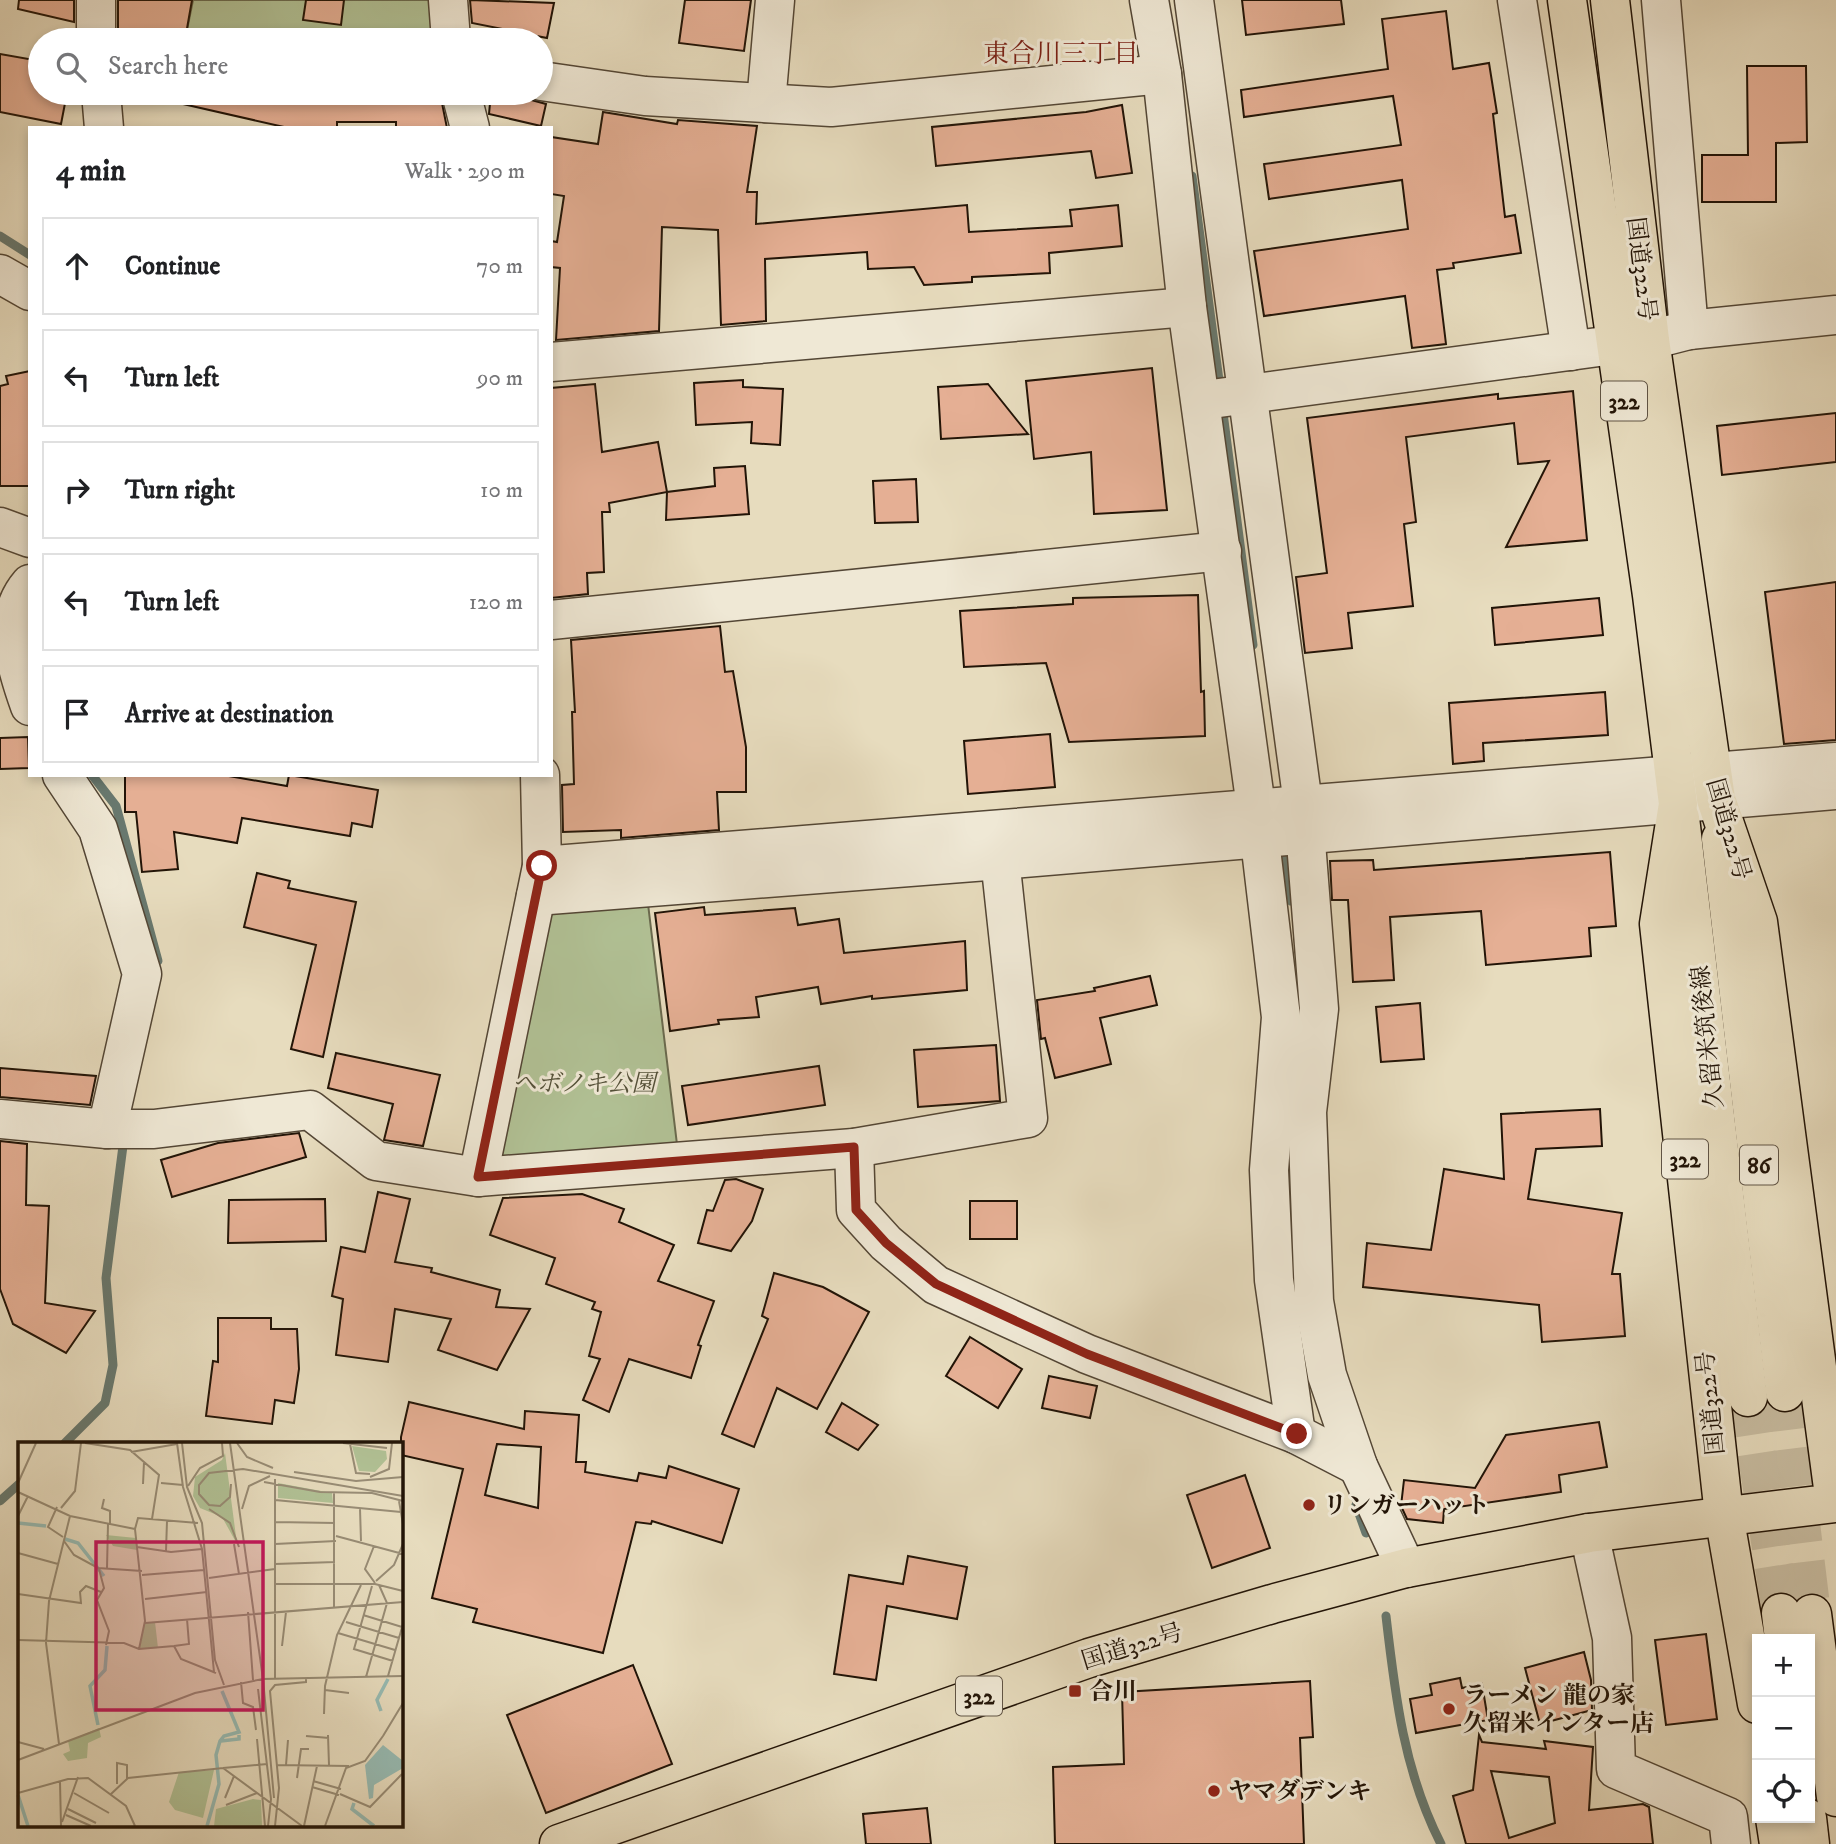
<!DOCTYPE html>
<meta charset="utf-8">
<style>
body{margin:0;font-family:"IM FELL DW Pica","Noto Serif JP",serif;background:#f2f2f2;color:#202124}
.controls{position:absolute;right:21px;bottom:21px;display:grid;overflow:hidden;border-radius:0px;box-shadow:0 4px 10px #0003}
.controls button{width:63px;height:63px;display:grid;place-items:center;padding:0;border:0;border-bottom:2px solid #e0e0e0;background:#fff;color:#202124;font:35px sans-serif}
.stop{position:absolute;width:21px;height:21px;margin:-16px;border:5px solid #8f2418;border-radius:50%;background:#fff}
.stop.end{background:#8f2418;border-color:#fff;box-shadow:0 2px 7px #0008}
.list{margin:0;padding:0;list-style:none}
h2{display:flex;justify-content:space-between;align-items:center;height:91px;margin:0;padding:0 28px;font-size:30px}
h2 small{font-size:23px;font-weight:400;color:#757577}
.list li{display:grid;grid-template-columns:46px 1fr auto;gap:21px;align-items:center;box-sizing:border-box;height:98px;margin:0 14px 14px;padding:0 14px;border:2px solid #e0e0e0;border-radius:0px}
.list b{display:block;font-size:26px;white-space:nowrap}
.list em{font-size:23px;font-style:normal;color:#757577}
.icon{flex:none;width:38px;height:38px;fill:none;stroke:currentColor;stroke-width:2;stroke-linecap:round;stroke-linejoin:round}
.map{position:relative;flex:none;width:1836px;height:1844px;overflow:hidden}
.search{position:absolute;background:#fff;box-shadow:0 4px 10px #0003;left:28px;top:28px;width:525px;height:77px;display:flex;align-items:center;gap:18px;box-sizing:border-box;padding:0 24px;border-radius:38px;color:#757577;font-size:26px}
.panel{position:absolute;background:#fff;box-shadow:0 4px 10px #0003;left:28px;top:126px;width:525px;height:651px;border-radius:0px}
.map>svg:first-child{display:block}
.green{fill:#b1c195;stroke:#6a6a4e;stroke-width:2}
.lines{fill:none;stroke-linecap:round;stroke-linejoin:round}
.stream{stroke:#68786e;stroke-width:9}
.building{fill:#e5af94;stroke:#221407;stroke-width:2;fill-rule:evenodd}
.major-tunnel{stroke:#c9bea3;stroke-width:38;stroke-dasharray:38 19;stroke-linecap:butt}
.minor-casing{stroke:#534635;stroke-width:41}
.major-casing{stroke:#221407;stroke-width:41}
.highway-casing{stroke:#221407;stroke-width:41}
.minor{stroke:#efe8d5;stroke-width:38}
.major{stroke:#e7dcbe;stroke-width:38}
.highway{stroke:#e7dcbe;stroke-width:38}
.route{stroke:#8f2418;stroke-width:9}
.poi-dot{fill:#8f2418;stroke:#efe8d5;stroke-width:2.5}
.labels{text-anchor:middle;stroke-width:6;stroke-linejoin:round;paint-order:stroke}
.shield{fill:#efe8d5;stroke:#605445;stroke-width:2}
.shield-label{font-size:23px;font-weight:bold;fill:#221407}
.street-label{font-size:24px;fill:#221407;stroke:#efe8d5}
.park-label{font-size:24px;font-style:italic;fill:#545139;stroke:#efe8d5}
.poi-label{font-size:24px;font-weight:bold;fill:#221407;stroke:#efe8d5;text-anchor:start}
.neighbourhood-label{font-size:26px;fill:#7a1f14;stroke:#efe8d5}
.inset-river{fill:none;stroke:#97bbb3;stroke-width:3.5}
.inset-road{fill:none;stroke:#988c75;stroke-width:2}
.view{fill:#c2185b;fill-opacity:0.15;stroke:#c2185b;stroke-width:3.5}
.inset-edge{fill:none;stroke:#221407;stroke-width:3.5}
</style>
<div class="map">
<svg width="1836" height="1844" viewBox="0 0 1836 1844">
<rect width="100%" height="100%" fill="#e7dcbe"/>
<filter id="stains"><feTurbulence type="fractalNoise" baseFrequency=".00286" numOctaves="4"/><feColorMatrix values="0 0 0 0 .2 0 0 0 0 .09 0 0 0 0 .02 0 0 0 .5 -.17"/></filter>
<radialGradient id="worn" r=".72"><stop offset=".6" stop-color="#630" stop-opacity="0"/><stop offset="1" stop-color="#630" stop-opacity=".3"/></radialGradient>
<g class="green">
<polygon points="193,0 448,0 454,40 185,40"/>
<polygon points="540,879 645,879 679,1161 478,1177"/>
</g>
<g class="lines">
<g class="stream">
<polyline points="1192,176 1220,388"/>
<polyline points="0,236 30,255"/>
<polyline points="1222,405 1253,645"/>
<polyline points="92,775 116,806 158,961"/>
<polyline points="1282,845 1291,901"/>
<polyline points="65,1443 105,1403 113,1365 106,1278 124,1138"/>
<polyline points="0,1501 19,1484"/>
<polyline points="1356,1505 1366,1533"/>
<path d="M 1386,1616 C 1395,1695 1404,1772 1441,1844"/>
</g>
</g>
<g class="building">
<polygon points="19,0 74,0 74,22 18,9"/>
<polygon points="118,0 192,0 185,40 129,40 131,32 118,30"/>
<polygon points="306,0 344,0 341,25 303,20"/>
<polygon points="470,0 554,3 547,38 472,23"/>
<polygon points="685,0 751,0 744,51 679,43"/>
<polygon points="1242,0 1341,0 1344,24 1246,35"/>
<polygon points="1446,11 1453,69 1489,63 1497,113 1493,114 1505,217 1515,215 1521,253 1453,263 1454,268 1437,270 1446,344 1412,348 1405,296 1264,316 1254,251 1408,229 1402,180 1269,199 1264,164 1401,145 1393,96 1244,117 1241,90 1388,69 1382,19"/>
<polygon points="0,54 40,61 40,93 67,93 61,124 0,112"/>
<polygon points="1747,66 1806,66 1807,142 1776,143 1776,202 1702,202 1702,155 1748,155"/>
<polygon points="175,93 440,93 447,128 396,128 396,122 337,122 337,127 284,127 174,102"/>
<polygon points="491,93 523,93 528,99 546,104 541,126 489,114"/>
<polygon points="1122,105 1132,173 1096,178 1091,151 936,166 932,127 1086,112"/>
<polygon points="603,112 677,124 678,120 757,126 747,192 757,192 756,224 967,205 969,232 1072,226 1070,210 1118,205 1122,246 1049,253 1050,273 972,277 972,282 924,285 914,267 868,269 867,252 765,259 766,321 721,325 718,230 662,227 659,331 556,340 560,268 551,267 551,241 557,242 564,196 551,194 551,137 598,144"/>
<polygon points="1152,368 1167,510 1094,514 1091,452 1034,459 1026,381"/>
<polygon points="30,371 30,486 0,486 0,386 8,384 6,376"/>
<polygon points="743,380 743,387 783,389 780,445 751,443 752,422 696,425 694,383"/>
<polygon points="595,384 602,452 658,442 667,492 609,503 610,512 602,512 604,572 587,573 588,594 551,598 551,388"/>
<polygon points="988,384 1028,434 941,439 938,387"/>
<polygon points="1573,391 1587,540 1506,547 1549,461 1518,464 1514,423 1406,437 1416,522 1404,524 1413,606 1348,613 1352,648 1305,653 1296,577 1327,573 1307,418 1498,394 1498,399"/>
<polygon points="1836,413 1836,462 1722,475 1717,426"/>
<polygon points="745,466 749,514 666,520 667,492 715,486 714,468"/>
<polygon points="916,479 918,522 875,523 873,481"/>
<polygon points="1836,582 1836,740 1784,744 1765,592"/>
<polygon points="1198,595 1201,692 1204,691 1205,736 1069,742 1046,663 964,667 960,611 1073,604 1073,598"/>
<polygon points="1599,598 1603,635 1495,645 1492,608"/>
<polygon points="720,626 725,672 733,671 746,747 746,792 717,792 719,830 621,838 621,830 563,832 562,785 574,784 572,712 575,712 571,640"/>
<polygon points="1605,692 1608,735 1483,743 1484,761 1453,764 1449,703"/>
<polygon points="1050,734 1055,787 968,794 964,741"/>
<polygon points="28,737 29,768 0,769 0,738"/>
<polygon points="125,775 223,775 287,786 289,775 378,790 372,827 352,823 350,836 242,818 237,843 174,832 178,869 142,872 136,812 125,812"/>
<polygon points="1610,852 1616,926 1589,928 1591,956 1486,965 1481,911 1390,917 1394,980 1353,982 1348,900 1332,900 1330,861 1373,860 1374,870"/>
<polygon points="257,873 290,881 288,888 356,902 323,1057 291,1049 316,945 244,927"/>
<polygon points="704,907 705,915 795,908 798,925 839,919 844,953 965,941 967,990 872,999 872,996 821,1004 818,987 756,997 759,1017 718,1020 719,1024 670,1031 655,913"/>
<polygon points="1150,976 1157,1005 1100,1018 1111,1064 1055,1078 1045,1038 1041,1039 1037,1000 1095,991 1094,988"/>
<polygon points="1420,1003 1424,1059 1381,1062 1376,1007"/>
<polygon points="996,1045 1000,1101 918,1107 914,1050"/>
<polygon points="336,1053 440,1075 423,1146 384,1140 393,1104 328,1088"/>
<polygon points="819,1066 825,1105 688,1125 682,1086"/>
<polygon points="0,1068 96,1076 90,1105 0,1097"/>
<polygon points="1600,1109 1602,1146 1536,1149 1528,1199 1622,1213 1612,1274 1620,1274 1625,1336 1542,1342 1539,1305 1363,1287 1367,1243 1431,1250 1444,1169 1504,1179 1501,1114"/>
<polygon points="299,1133 306,1157 172,1197 161,1160 218,1143"/>
<polygon points="0,1141 27,1144 26,1205 49,1206 45,1303 95,1311 66,1353 13,1324 0,1289"/>
<polygon points="736,1179 763,1189 752,1221 731,1251 698,1243 707,1210 713,1211 725,1180"/>
<polygon points="378,1192 410,1199 395,1262 432,1268 431,1272 500,1290 496,1307 530,1309 497,1370 438,1350 451,1319 395,1309 388,1362 336,1355 343,1299 332,1296 341,1247 365,1252"/>
<polygon points="582,1194 624,1209 619,1222 674,1245 658,1281 714,1301 698,1345 701,1346 691,1378 629,1359 609,1412 583,1400 600,1359 589,1356 601,1312 592,1309 595,1302 546,1284 555,1258 490,1235 503,1198"/>
<polygon points="325,1199 326,1241 228,1243 229,1200"/>
<rect x="970" y="1201" width="47" height="38"/>
<polygon points="774,1273 823,1287 869,1312 817,1409 777,1388 754,1447 722,1434 768,1319 762,1316"/>
<polygon points="218,1318 271,1318 271,1329 297,1329 299,1369 294,1403 275,1400 272,1424 206,1416 213,1361 218,1362"/>
<polygon points="970,1337 1022,1369 998,1408 946,1376"/>
<polygon points="1049,1376 1097,1386 1090,1418 1042,1408"/>
<path d="M 409,1402 L 524,1429 L 525,1411 L 579,1415 L 576,1462 L 586,1462 L 585,1472 L 637,1481 L 639,1473 L 666,1478 L 669,1466 L 739,1489 L 722,1543 L 652,1521 L 651,1524 L 636,1522 L 603,1653 L 473,1622 L 477,1609 L 432,1598 L 463,1469 L 401,1455 L 401,1437 ZM 497,1444 L 541,1447 L 538,1508 L 485,1495 Z"/>
<polygon points="842,1403 878,1425 858,1450 826,1432"/>
<polygon points="1599,1422 1607,1467 1559,1475 1561,1492 1444,1509 1443,1523 1407,1519 1401,1506 1404,1480 1475,1488 1506,1435"/>
<polygon points="1245,1475 1270,1548 1212,1568 1187,1495"/>
<polygon points="908,1556 967,1567 957,1619 887,1606 876,1680 834,1674 849,1575 903,1584"/>
<polygon points="1706,1634 1717,1719 1666,1725 1655,1640"/>
<polygon points="1584,1652 1591,1680 1592,1710 1540,1724 1525,1668"/>
<polygon points="633,1665 672,1764 546,1813 507,1715"/>
<polygon points="1460,1678 1462,1688 1482,1684 1488,1720 1416,1733 1410,1699 1432,1695 1430,1684"/>
<polygon points="1310,1681 1313,1737 1300,1738 1304,1844 1055,1844 1053,1767 1124,1764 1122,1692"/>
<path d="M 1479,1735 L 1482,1742 L 1546,1749 L 1544,1741 L 1593,1747 L 1589,1810 L 1643,1804 L 1649,1807 L 1653,1844 L 1466,1844 L 1453,1796 L 1473,1790 ZM 1491,1771 L 1549,1777 L 1555,1823 L 1509,1838 Z"/>
<polygon points="927,1808 931,1844 866,1844 863,1814"/>
</g>
<g class="lines">
<g class="major-tunnel">
<polyline points="1785,1392 1812,1614"/>
<polyline points="1748,1397 1781,1613"/>
</g>
<defs>
<g id="minor">
<polyline points="96,0 96,40"/>
<polyline points="448,0 451,40"/>
<polyline points="1149,0 1162,74 1187,307 1256,807 1281,1017 1269,1170 1274,1280 1296,1434"/>
<polyline points="1194,0 1303,804 1319,1009 1307,1112 1314,1301 1327,1375 1358,1466 1406,1568"/>
<polyline points="1517,0 1571,351"/>
<polyline points="1661,0 1689,330"/>
<polyline points="541,81 645,96 831,107 1162,74"/>
<polyline points="101,93 104,128"/>
<polyline points="461,93 470,128"/>
<polyline points="766,103 775,0"/>
<polyline points="0,274 30,291"/>
<polyline points="551,362 1187,307"/>
<polyline points="1219,398 1650,340 1689,330 1836,315"/>
<polyline points="0,527 30,538"/>
<path d="M 30,584 C 0,619 16,667 30,706"/>
<polyline points="551,620 1222,551"/>
<polyline points="62,775 98,829 142,974 107,1129"/>
<polyline points="542,866 1836,762"/>
<polyline points="536,896 1000,860 1836,790"/>
<polyline points="0,1119 107,1129 154,1129 310,1110 376,1161 478,1177 854,1148 1028,1118 997,831"/>
<polyline points="854,1148 856,1210 886,1243 936,1285 1087,1354 1296,1434 1358,1466"/>
<polyline points="478,1177 542,866 540,775"/>
<polyline points="1589,1533 1612,1638 1616,1769 1728,1817 1731,1844"/>
</g>
<g id="major">
<polyline points="1680,818 1748,1397"/>
<polyline points="1721,839 1785,1392"/>
<polyline points="1724,1515 1757,1704"/>
<polyline points="1781,1613 1784,1639"/>
<polyline points="1812,1614 1836,1797"/>
<polyline points="1775,1818 1779,1844"/>
<polyline points="1807,1818 1810,1844"/>
</g>
<g id="highway">
<polyline points="1567,0 1652,595 1678,804 1659,924 1724,1515"/>
<polyline points="559,1844 1089,1658 1272,1604 1406,1568 1589,1533 1835,1503 1758,922 1716,799 1650,340 1610,0"/>
</g>
</defs>
<use href="#minor" class="minor-casing"/>
<use href="#major" class="major-casing"/>
<use href="#highway" class="highway-casing"/>
<use href="#minor" class="minor"/>
<use href="#major" class="major"/>
<use href="#highway" class="highway"/>
</g>
<g class="lines">
<polyline class="route" points="542,866 478,1177 854,1147 856,1210 886,1243 936,1284 1087,1354 1297,1434"/>
</g>
<g class="poi-dot">
<circle cx="1309" cy="1505" r="7"/>
<rect x="1068" y="1684" width="14" height="14" rx="3.5"/>
<circle cx="1449" cy="1709" r="7"/>
<circle cx="1214" cy="1791" r="7"/>
</g>
<g class="labels">
<g class="shield">
<rect x="1601" y="381.5" width="46" height="39" rx="5"/>
<rect x="1662" y="1139.5" width="46" height="39" rx="5"/>
<rect x="1740" y="1145.5" width="38" height="39" rx="5"/>
<rect x="956" y="1676.5" width="46" height="39" rx="5"/>
</g>
<g class="shield-label">
<text x="1624" y="409">322</text>
<text x="1685" y="1167">322</text>
<text x="1759" y="1173">86</text>
<text x="979" y="1704">322</text>
</g>
<g class="street-label">
<text transform="translate(1642 269) rotate(83)" y="8">国道322号</text>
<text transform="translate(1729 829) rotate(74)" y="8">国道322号</text>
<text transform="translate(1707 1037) rotate(-96)" y="8">久留米筑後線</text>
<text transform="translate(1710 1403) rotate(-96)" y="8">国道322号</text>
<text transform="translate(1132 1646) rotate(-17)" y="8">国道322号</text>
</g>
<g class="park-label">
<text x="584" y="1091">ヘボノキ公園</text>
</g>
<g class="poi-label">
<text x="1323" y="1513">リンガーハット</text>
<text x="1089" y="1699">合川</text>
<text x="1463" y="1703">ラーメン 龍の家<tspan x="1463" dy="28">久留米インター店</tspan></text>
<text x="1228" y="1799">ヤマダデンキ</text>
</g>
<g class="neighbourhood-label">
<text x="1061" y="62">東合川三丁目</text>
</g>
</g>
<g transform="translate(18 1442)">
<rect width="385" height="385" fill="#e7dcbe"/>
<path d="M 334,4 L 368,9 L 369,17 L 357,30 L 341,29 ZM 207,11 L 219,102 L 204,75 L 182,66 L 175,54 L 177,35 L 204,18 ZM 260,41 L 314,51 L 315,61 L 260,56 ZM 88,93 L 118,96 L 119,108 L 95,104 ZM 127,180 L 137,180 L 140,206 L 121,207 ZM 81,286 L 83,295 L 70,301 L 69,316 L 50,319 L 45,312 L 52,309 L 50,299 ZM 196,328 L 185,376 L 157,368 L 151,360 L 161,330 ZM 235,357 L 243,358 L 244,384 L 196,384 L 198,367 Z" fill="#b1c195"/>
<path d="M 365,303 L 385,319 L 385,326 L 356,343 L 355,356 L 351,357 L 347,323 Z" fill="#97bbb3"/>
<path class="inset-river" d="M 0,81 L 28,84M 47,97 L 60,101 L 86,134M 363,269 L 359,258 L 370,237M 80,283 L 72,244 L 87,228 L 89,204M 203,299 L 221,297 L 221,293M 0,353 L 10,384M 336,361 L 334,367 L 356,384M 189,384 L 201,342 L 198,313 L 202,299 L 206,294 L 221,290 L 204,249"/>
<path class="inset-road" d="M 67,1 L 112,8 L 141,33 L 134,77M 159,1 L 165,45 L 184,107 L 196,230M 164,1 L 169,45 L 184,81 L 197,218 L 206,243M 219,1 L 229,15 L 255,26M 325,1 L 369,6M 332,2 L 338,31 L 352,32M 113,10 L 159,2M 276,30 L 338,39 L 385,35M 352,35 L 371,27 L 374,1M 257,37 L 257,236M 246,40 L 302,50 L 354,51 L 385,59M 0,41 L 18,1M 143,41 L 165,43M 125,42 L 126,20M 213,42 L 212,55 L 202,64 L 191,63 L 181,52 L 181,43 L 191,31 L 225,27 L 385,54M 170,44 L 182,26 L 205,14 L 204,1M 0,50 L 52,74 L 117,87M 86,57 L 84,66 L 92,69 L 92,82M 257,58 L 383,70M 381,59 L 385,82M 39,65 L 30,85 L 45,95M 43,66 L 57,49 L 63,1M 191,67 L 212,81 L 221,105M 224,67 L 231,44 L 252,34M 342,67 L 343,99M 0,74 L 10,54M 257,80 L 317,81M 318,94 L 385,112M 46,99 L 56,113 L 80,126 L 124,129M 216,102 L 221,132M 257,102 L 318,99M 356,104 L 347,127 L 357,141M 119,105 L 153,110 L 184,107M 148,109 L 149,79M 0,111 L 40,122M 257,122 L 317,120M 89,126 L 90,82M 81,127 L 86,146 L 79,158 L 91,189 L 88,203M 124,133 L 186,128M 191,136 L 257,127M 358,139 L 376,123 L 385,102M 257,142 L 357,142 L 385,149M 354,144 L 336,207 L 375,219M 0,152 L 63,161 L 62,150 L 68,144 L 83,150M 127,157 L 189,150M 316,166 L 316,51M 230,170 L 235,238M 345,173 L 384,185M 328,180 L 381,196M 127,181 L 385,160M 320,191 L 377,208M 0,198 L 106,201 L 121,207 L 156,204 L 171,202 L 169,177M 156,204 L 163,217 L 198,231M 264,204 L 268,170M 121,207 L 127,179 L 117,87 L 120,76 L 180,81M 370,234 L 385,182M 348,235 L 369,161 L 361,143M 223,240 L 225,261 L 235,265 L 238,288M 240,247 L 253,357 L 250,384M 307,248 L 331,251M 306,272 L 307,244 L 319,193 L 343,143M 310,293 L 311,323M 288,294 L 311,296M 365,294 L 385,261M 239,297 L 247,384M 0,300 L 26,307M 41,302 L 28,201 L 31,159 L 52,74M 0,318 L 177,251 L 245,237 L 212,1M 258,323 L 331,324M 268,323 L 270,298M 205,326 L 249,322M 279,336 L 283,307 L 291,307M 295,339 L 323,347M 42,340 L 43,384M 99,342 L 99,321 L 109,323 L 109,337M 294,345 L 321,353M 0,351 L 50,337 L 70,336 L 108,364 L 117,384M 56,351 L 91,371M 93,352 L 110,336 L 205,326 L 284,384M 322,352 L 352,365 L 384,332M 207,356 L 216,334M 256,356 L 245,237 L 385,234M 208,363 L 239,351M 50,367 L 78,381M 48,373 L 73,384M 44,380 L 60,335M 257,384 L 261,346 L 252,249 L 257,243 L 288,240 L 288,236M 286,384 L 299,324M 307,384 L 328,326 L 347,319 L 365,294"/>
<path class="view" d="M 78,100 L 245,100 L 245,268 L 78,268 Z"/>
<rect width="385" height="385" class="inset-edge"/>
</g>
<rect width="100%" height="100%" filter="url(#stains)"/>
<rect width="100%" height="100%" fill="url(#worn)"/>
</svg>
<div class="controls">
<button>+</button>
<button>−</button>
<button><svg class="icon" aria-label="locate" viewBox="0 0 24 24"><circle cx="12" cy="12" r="6"/><path d="M12 2v4M12 18v4M2 12h4M18 12h4"/></svg></button>
</div>
<div class="stop" style="left:542px;top:866px"></div>
<div class="stop end" style="left:1297px;top:1434px"></div>
<div class="search"><svg class="icon" aria-label="search" viewBox="0 0 24 24"><circle cx="10" cy="10" r="6"/><path d="M15 15l6 6"/></svg>Search here</div>
<section class="panel">
<h2>4 min<small>Walk · 290 m</small></h2>
<ul class="list">
<li><svg class="icon" aria-label="ahead" viewBox="0 0 24 24"><path d="M12 20V5M6 11l6-6 6 6"/></svg><div><b>Continue</b></div><em>70 m</em></li>
<li><svg class="icon" aria-label="left" viewBox="0 0 24 24"><path d="M17 20v-9H6M10 6l-5 5 5 5"/></svg><div><b>Turn left</b></div><em>90 m</em></li>
<li><svg class="icon" aria-label="right" viewBox="0 0 24 24"><path d="M7 20v-9h11M14 6l5 5-5 5"/></svg><div><b>Turn right</b></div><em>10 m</em></li>
<li><svg class="icon" aria-label="left" viewBox="0 0 24 24"><path d="M17 20v-9H6M10 6l-5 5 5 5"/></svg><div><b>Turn left</b></div><em>120 m</em></li>
<li><svg class="icon" aria-label="arrive" viewBox="0 0 24 24"><path d="M6 21V4h12l-3 4 3 4H6"/></svg><div><b>Arrive at destination</b></div></li>
</ul>
</section>
</div>
